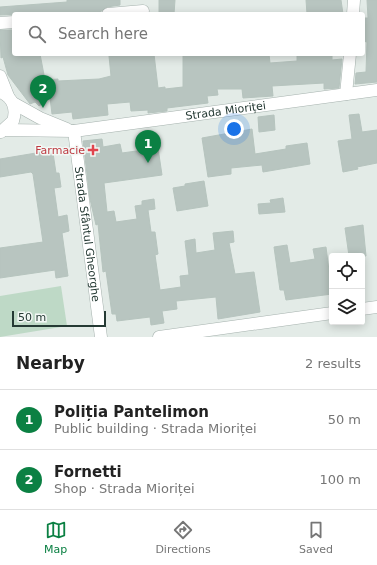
<!DOCTYPE html>
<meta charset="utf-8">
<style>
body{margin:0;font-family:"DejaVu Sans",sans-serif;background:#f6f6f6;color:#222}
.controls{position:absolute;right:12px;bottom:12px;display:grid;overflow:hidden;border-radius:4px;box-shadow:0 2px 10px #0003}
.controls button{width:36px;height:36px;display:grid;place-items:center;padding:0;border:0;border-bottom:1px solid #e0e0e0;background:#fff;color:#222;font:20px sans-serif}
.scale{position:absolute;left:12px;bottom:10px;width:94px;box-sizing:border-box;padding-left:4px;border:2px solid #253a34;border-top:0;font-size:11px;line-height:14px;white-space:nowrap;color:#253a34;-webkit-text-stroke:3px #f3f8f5;paint-order:stroke}
.you{position:absolute;left:234px;top:129px;width:14px;height:14px;margin:-10px;border:3px solid #fff;border-radius:50%;background:#1a73e8;box-shadow:0 0 0 6px #1a73e833}
.badge{display:grid;place-items:center;width:26px;height:26px;border-radius:50%;background:#0b8043;color:#fff;font-size:13px;font-weight:700}
.pin{position:absolute;translate:-50% -33px;filter:drop-shadow(0 1px 2px #0008)}
.pin::after{content:'';position:absolute;top:21px;width:14px;height:12px;background:inherit;clip-path:polygon(0 0,100% 0,50% 100%)}
.list{margin:0;padding:0;list-style:none}
h2{display:flex;justify-content:space-between;align-items:center;height:52px;margin:0;padding:0 16px;font-size:17px}
h2 small{font-size:13px;font-weight:400;color:#767676}
.list li{display:grid;grid-template-columns:26px 1fr auto;gap:12px;align-items:center;box-sizing:border-box;height:60px;padding:0 16px;border-top:1px solid #e0e0e0}
.list b{display:block;font-size:15px;white-space:nowrap}
.list p{margin:0;font-size:13px;white-space:nowrap;color:#767676}
.list em{font-size:13px;font-style:normal;color:#767676}
.icon{flex:none;width:22px;height:22px;fill:none;stroke:currentColor;stroke-width:2;stroke-linecap:round;stroke-linejoin:round}
.map{position:relative;flex:none;width:377px;height:337px;overflow:hidden}
.search{position:absolute;background:#fff;box-shadow:0 2px 10px #0003;left:12px;right:12px;top:12px;height:44px;display:flex;align-items:center;gap:10px;box-sizing:border-box;padding:0 14px;border-radius:4px;color:#767676;font-size:15px}
.sheet{height:172px;background:#fff}
nav{display:flex;justify-content:space-around;align-items:center;box-sizing:border-box;height:56px;border-top:1px solid #e0e0e0;background:#fff;font-size:11px;color:#767676}
nav a{display:grid;justify-items:center;gap:2px}
nav .on{color:#0b8043}
.map>svg:first-child{display:block}
.green{fill:#bed9c6}
.building{fill:#b8c5c0;stroke:#b6c4be}
.lines{fill:none;stroke-linecap:round;stroke-linejoin:round}
.minor-casing{stroke:#a6b2ae;stroke-width:13}
.minor{stroke:#fff;stroke-width:12}
.health-dot{fill:#e0444e;stroke:#f3f8f5;stroke-width:1.5}
.labels{text-anchor:middle;stroke-width:3;stroke-linejoin:round;paint-order:stroke}
.street-label{font-size:11px;fill:#253a34;stroke:#f3f8f5}
.health-label{font-size:11px;fill:#be3a42;stroke:#f3f8f5;text-anchor:end}
</style>
<div class="map">
<svg width="377" height="337" viewBox="0 0 377 337">
<rect width="100%" height="100%" fill="#e3ebe7"/>
<polygon class="green" points="61,286 67,326 0,337 0,296"/>
<g class="building">
<polygon points="67,0 120,0 120,5 107,7 100,12 0,15 0,7 67,2"/>
<polygon points="159,0 175,0 174,14 159,14"/>
<polygon points="306,0 341,0 343,14 307,14"/>
<polygon points="367,0 377,0 377,82 355,84 356,73 366,72 367,42 363,41 363,18 368,18"/>
<polygon points="0,30 14,30 14,54 40,54 45,80 58,79 58,81 99,79 111,76 109,56 154,54 158,88 165,87 165,89 183,87 183,54 269,54 270,63 297,61 297,54 332,54 332,60 342,59 339,88 324,89 324,83 272,86 273,96 243,98 242,89 217,89 218,95 207,96 208,103 167,108 167,111 148,113 148,110 131,111 130,102 107,104 108,115 73,119 72,112 52,114 50,98 39,106 35,102 30,104 8,75 3,57 1,58"/>
<polygon points="359,114 362,132 377,130 377,163 357,167 358,169 343,172 338,141 352,139 349,115"/>
<polygon points="274,115 275,130 259,132 258,117"/>
<polygon points="252,129 255,154 286,149 286,146 307,143 310,164 263,172 262,165 231,168 231,174 208,177 202,138"/>
<polygon points="102,139 103,147 120,144 122,153 158,148 162,175 104,183 107,212 114,211 116,222 137,219 135,206 142,205 142,201 154,199 155,209 148,210 151,232 155,232 158,254 155,255 160,290 181,287 180,276 189,275 185,241 195,239 196,253 215,250 213,233 233,231 234,242 229,243 235,274 254,272 260,312 218,319 216,297 176,301 177,309 162,311 164,323 151,325 150,317 117,321 116,314 112,314 106,271 103,272 98,224 96,225 90,199 83,141"/>
<polygon points="42,152 43,154 53,153 56,173 59,173 61,187 54,188 58,217 67,215 69,231 62,233 68,276 56,278 55,270 0,278 0,248 43,242 33,174 31,172 0,177 0,159"/>
<polygon points="204,181 208,206 177,211 173,188 185,186 185,184"/>
<polygon points="283,198 285,212 259,214 258,204 271,203 270,200"/>
<polygon points="363,225 366,256 349,256 345,228"/>
<polygon points="287,245 290,263 315,259 313,249 326,247 332,294 286,300 284,290 280,290 274,247"/>
</g>
<g class="lines">
<defs>
<g id="minor">
<polyline points="108,14 143,11"/>
<polyline points="353,14 354,0"/>
<polyline points="0,23 14,22"/>
<polyline points="0,76 8,96"/>
<path d="M 0,92 C 13,97 17,109 13,121 L 1,132"/>
<polyline points="346,94 350,54"/>
<polyline points="13,103 40,118 67,129"/>
<path id="s1" d="M 5,130 L 74,131 L 377,90"/>
<path id="s2" d="M 74,131 L 101,337"/>
<polyline points="362,309 377,307"/>
<polyline points="159,337 332,313"/>
</g>
</defs>
<use href="#minor" class="minor-casing"/>
<use href="#minor" class="minor"/>
</g>
<path class="health-dot" d="M91 144h4v4h4v4h-4v4h-4v-4h-4v-4h4z"/>
<g class="labels">
<g class="street-label">
<text dy="4" stroke="none"><textPath href="#s1" startOffset="222">Strada Mioriței</textPath></text>
<text dy="4" stroke="none"><textPath href="#s2" startOffset="104">Strada Sfântul Gheorghe</textPath></text>
</g>
<g class="health-label">
<text x="85" y="154">Farmacie</text>
</g>
</g>
</svg>
<div class="controls">
<button><svg class="icon" aria-label="locate" viewBox="0 0 24 24"><circle cx="12" cy="12" r="6"/><path d="M12 2v4M12 18v4M2 12h4M18 12h4"/></svg></button>
<button><svg class="icon" aria-label="layers" viewBox="0 0 24 24"><path d="M12 4l9 5-9 5-9-5zM3 14l9 5 9-5"/></svg></button>
</div>
<div class="scale">50 m</div>
<div class="you"></div>
<div class="pin badge" style="left:148px;top:163px">1</div>
<div class="pin badge" style="left:43px;top:108px">2</div>
<div class="search"><svg class="icon" aria-label="search" viewBox="0 0 24 24"><circle cx="10" cy="10" r="6"/><path d="M15 15l6 6"/></svg>Search here</div>
</div>
<section class="sheet">
<h2>Nearby<small>2 results</small></h2>
<ul class="list">
<li><span class="badge">1</span><div><b>Poliția Pantelimon</b><p>Public building · Strada Mioriței</p></div><em>50 m</em></li>
<li><span class="badge">2</span><div><b>Fornetti</b><p>Shop · Strada Mioriței</p></div><em>100 m</em></li>
</ul>
</section>
<nav>
<a class="on"><svg class="icon" aria-label="map" viewBox="0 0 24 24"><path d="M3 6l6-2 6 2 6-2v14l-6 2-6-2-6 2zM9 4v14M15 6v14"/></svg>Map</a>
<a><svg class="icon" aria-label="directions" viewBox="0 0 24 24"><path d="M12 3l9 9-9 9-9-9zM9 14v-3h6M13 9l2 2-2 2"/></svg>Directions</a>
<a><svg class="icon" aria-label="saved" viewBox="0 0 24 24"><path d="M7 4h10v16l-5-4-5 4z"/></svg>Saved</a>
</nav>
